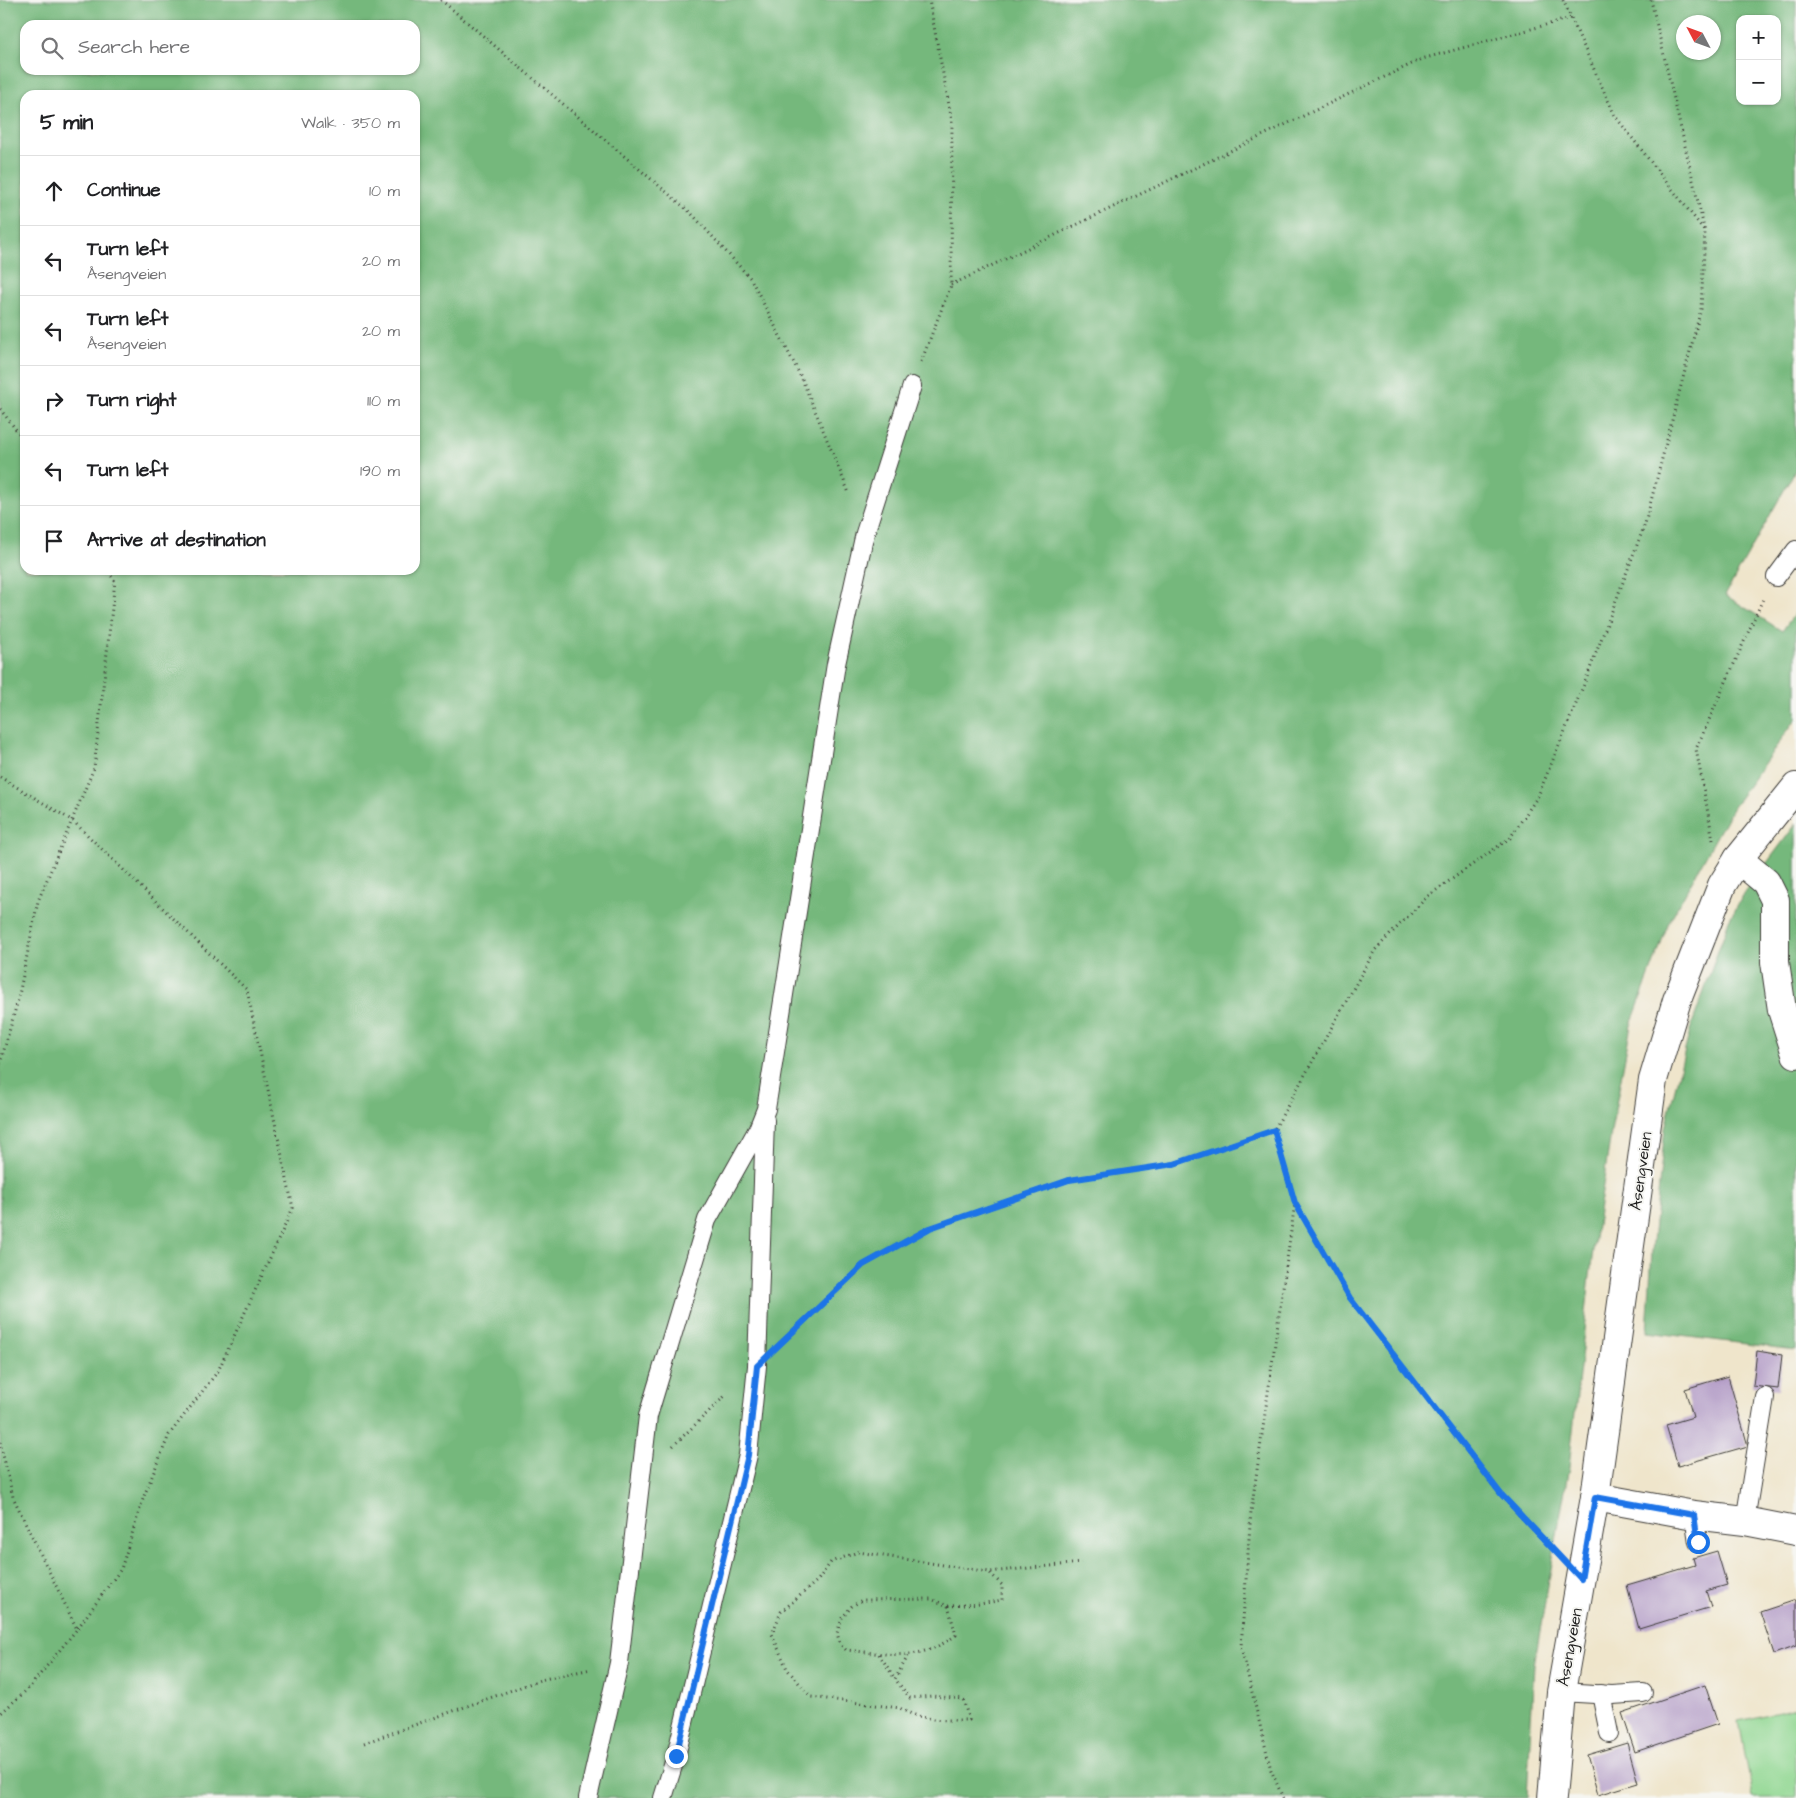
<!DOCTYPE html>
<meta charset="utf-8">
<style>
body{margin:0;font-family:"Architects Daughter",sans-serif;background:#f6f6f6;color:#202124}
.controls{position:absolute;right:15px;top:15px;display:grid;overflow:hidden;border-radius:10px;box-shadow:0 1px 4px #0004}
.controls button{width:45px;height:45px;display:grid;place-items:center;padding:0;border:0;border-bottom:1px solid #e0e0e0;background:#fff;color:#202124;font:25px sans-serif}
.compass{position:absolute;left:1676px;top:15px;width:45px;height:45px;border-radius:50%;background:#fff;box-shadow:0 1px 4px #0004;rotate:311deg}
.stop{position:absolute;width:15px;height:15px;margin:-11px;border:4px solid #1a73e8;border-radius:50%;background:#fff}
.stop.end{background:#1a73e8;border-color:#fff;box-shadow:0 1px 5px #0008}
.list{margin:0;padding:0;list-style:none}
h2{display:flex;justify-content:space-between;align-items:center;height:65px;margin:0;padding:0 20px;font-size:21px}
h2 small{font-size:16px;font-weight:400;color:#757577}
.list li{display:grid;grid-template-columns:32px 1fr auto;gap:15px;align-items:center;box-sizing:border-box;height:70px;padding:0 20px;border-top:1px solid #e0e0e0}
.list b{display:block;font-size:19px;white-space:nowrap}
.list p{margin:0;font-size:16px;white-space:nowrap;color:#757577}
.list em{font-size:16px;font-style:normal;color:#757577}
.icon{flex:none;width:28px;height:28px;fill:none;stroke:currentColor;stroke-width:2;stroke-linecap:round;stroke-linejoin:round}
.map{position:relative;flex:none;width:1796px;height:1798px;overflow:hidden}
.search{position:absolute;background:#fff;box-shadow:0 1px 4px #0004;left:20px;top:20px;width:400px;height:55px;display:flex;align-items:center;gap:12px;box-sizing:border-box;padding:0 18px;border-radius:15px;color:#757577;font-size:19px}
.panel{position:absolute;background:#fff;box-shadow:0 1px 4px #0004;left:20px;top:90px;width:400px;height:485px;border-radius:15px}
.map>svg:first-child{display:block}
.green{fill:#90d791;stroke:#567a56}
.forest{fill:#74b87b;stroke:#486a4c;fill-rule:evenodd}
.building{fill:#b49dc7}
.lines{fill:none;stroke-linecap:round;stroke-linejoin:round}
.lane-casing{stroke:#3c3a36;stroke-width:20}
.street-casing{stroke:#3c3a36;stroke-width:30}
.path{stroke:#3c3a36;stroke-width:3;stroke-dasharray:1 4;stroke-linecap:butt}
.lane{stroke:#fff;stroke-width:18}
.street{stroke:#fff;stroke-width:28}
.route{stroke:#1a73e8;stroke-width:6}
.labels{text-anchor:middle;stroke-width:4;stroke-linejoin:round;paint-order:stroke}
.street-label{font-size:16px;fill:#1c1c1c;stroke:#f6f6f2}
</style>
<div class="map">
<svg width="1796" height="1798" viewBox="0 0 1796 1798">
<rect width="100%" height="100%" fill="#f6f6f2"/>
<filter id="ink" filterUnits="userSpaceOnUse"><feTurbulence type="fractalNoise" baseFrequency=".02" numOctaves="2"/><feDisplacementMap in="SourceGraphic" scale="10" xChannelSelector="R" yChannelSelector="G"/><feConvolveMatrix kernelMatrix="1 2 1 2 8 2 1 2 1" color-interpolation-filters="sRGB"/></filter>
<filter id="wash" filterUnits="userSpaceOnUse"><feTurbulence type="fractalNoise" baseFrequency=".0096" numOctaves="4" result="noise"/><feDisplacementMap in="SourceGraphic" scale="20" xChannelSelector="R" yChannelSelector="G"/><feGaussianBlur stdDeviation="1.12" result="paint"/><feColorMatrix in="noise" values="0 0 0 0 0 0 0 0 0 0 0 0 0 0 0 0 0 1.4 0 .05"/><feComposite in="paint" operator="in"/></filter>
<g filter="url(#wash)">
<rect width="100%" height="100%" fill="#efe5cb"/>
<polygon class="green" points="1796,1708 1796,1798 1753,1798 1739,1721"/>
<g class="forest">
<path d="M 0,0 L 1796,0 L 1796,469 L 1725,595 L 1782,631 L 1796,612 L 1796,719 L 1733,807 L 1668,924 L 1631,1025 L 1612,1126 L 1592,1258 L 1569,1467 L 1534,1665 L 1527,1798 L 0,1798 ZM 1740,19 L 1777,19 L 1777,101 L 1740,101 ZM 1684,22 L 1714,22 L 1714,52 L 1684,52 ZM 25,25 L 415,25 L 415,70 L 25,70 ZM 25,95 L 415,95 L 415,570 L 25,570 Z"/>
<polygon points="1796,824 1796,1350 1647,1332 1652,1251 1665,1128 1690,1030 1729,920 1745,892"/>
</g>
<g id="blocks">
<g class="building">
<polygon points="1757,1351 1782,1355 1778,1389 1753,1386"/>
<polygon points="1728,1376 1748,1446 1678,1466 1666,1425 1693,1417 1685,1389"/>
<polygon points="1717,1551 1727,1585 1706,1591 1711,1607 1639,1629 1627,1585 1695,1565 1693,1558"/>
<polygon points="1796,1600 1796,1646 1774,1654 1760,1612"/>
<polygon points="1705,1685 1718,1724 1635,1752 1622,1713"/>
<polygon points="1627,1743 1638,1783 1598,1795 1587,1755"/>
</g>
</g>
</g>
<g filter="url(#ink)">
<use href="#blocks" fill-opacity="0" stroke="#3c3a36" stroke-width="1"/>
<g class="lines">
<defs>
<g id="lane">
<polyline points="1776,577 1796,550"/>
<polyline points="1694,1515 1698,1542"/>
<polyline points="1745,1521 1765,1397"/>
<polyline points="1561,1692 1612,1695 1643,1693"/>
<polyline points="1601,1694 1609,1733"/>
<polyline points="588,1798 619,1663 648,1416 707,1220 758,1129 766,1109 836,664 865,533 912,386"/>
<polyline points="663,1798 676,1756 748,1455 757,1366 765,1120"/>
</g>
<g id="street">
<polyline points="1738,859 1766,882 1775,900 1775,962 1782,1010 1796,1054"/>
<polyline points="1595,1497 1694,1515 1745,1521 1796,1531"/>
<polyline points="1552,1798 1561,1692 1595,1497 1653,1080 1677,1000 1722,885 1738,859 1796,787"/>
</g>
</defs>
<use href="#lane" class="lane-casing"/>
<use href="#street" class="street-casing"/>
<g class="path">
<polyline points="441,0 691,213 751,279 802,379 849,493"/>
<polyline points="1563,0 1615,116 1704,230"/>
<polyline points="951,285 1422,59 1571,18"/>
<polyline points="921,362 951,285 952,121 929,0"/>
<polyline points="0,409 25,441"/>
<polyline points="0,777 73,821 247,990 293,1208 218,1371 169,1435 144,1496 121,1569 77,1629"/>
<polyline points="1713,840 1696,749 1763,599"/>
<polyline points="0,1064 18,1000 38,901 94,768 115,581 107,570"/>
<polyline points="1274,1130 1295,1203 1350,1298 1501,1495 1553,1550"/>
<polyline points="785,1339 863,1265 930,1228 1069,1180 1174,1164 1274,1130 1375,950 1428,896 1510,838 1538,796 1585,682 1645,524 1701,309 1705,232 1651,0"/>
<polyline points="0,1442 13,1497 77,1629 29,1688 0,1714"/>
<polyline points="673,1446 726,1395"/>
<path d="M 948,1606 L 956,1635 C 918,1663 890,1654 846,1650 L 840,1644 L 837,1633 L 842,1618 L 852,1606 L 862,1600 L 931,1599 L 948,1606 L 980,1604 L 1002,1600 L 1002,1585 L 989,1572"/>
<polyline points="879,1654 895,1679"/>
<path d="M 908,1656 L 895,1679 L 910,1698 L 933,1696 L 963,1699 L 969,1720 C 945,1720 920,1721 900,1708 L 811,1697 L 787,1669 L 772,1634 L 781,1612 L 818,1580 L 831,1562 L 858,1552 L 989,1572 L 1081,1563"/>
<polyline points="364,1743 540,1680 591,1669"/>
<polyline points="1283,1798 1271,1770 1241,1647 1251,1512 1295,1203"/>
</g>
<use href="#lane" class="lane"/>
<use href="#street" class="street"/>
</g>
</g>
<g class="lines" filter="url(#ink)">
<polyline class="route" points="676,1756 748,1455 757,1366 863,1265 930,1228 1069,1180 1174,1164 1274,1130 1295,1203 1350,1298 1501,1494 1581,1579 1595,1497 1694,1515 1698,1542"/>
</g>
<g class="labels">
<g class="street-label">
<text transform="translate(1640 1171) rotate(-82)" y="6">Åsengveien</text>
<text transform="translate(1569 1647) rotate(-80)" y="6">Åsengveien</text>
</g>
</g>
</svg>
<div class="controls">
<button>+</button>
<button>−</button>
</div>
<svg class="compass" viewBox="-18 -18 36 36"><path d="M0-13l5 13h-10z" fill="#e53935"/><path d="M0 13l5-13h-10z" fill="#757577"/></svg>
<div class="stop" style="left:1698px;top:1542px"></div>
<div class="stop end" style="left:676px;top:1756px"></div>
<div class="search"><svg class="icon" aria-label="search" viewBox="0 0 24 24"><circle cx="10" cy="10" r="6"/><path d="M15 15l6 6"/></svg>Search here</div>
<section class="panel">
<h2>5 min<small>Walk · 350 m</small></h2>
<ul class="list">
<li><svg class="icon" aria-label="ahead" viewBox="0 0 24 24"><path d="M12 20V5M6 11l6-6 6 6"/></svg><div><b>Continue</b></div><em>10 m</em></li>
<li><svg class="icon" aria-label="left" viewBox="0 0 24 24"><path d="M17 20v-9H6M10 6l-5 5 5 5"/></svg><div><b>Turn left</b><p>Åsengveien</p></div><em>20 m</em></li>
<li><svg class="icon" aria-label="left" viewBox="0 0 24 24"><path d="M17 20v-9H6M10 6l-5 5 5 5"/></svg><div><b>Turn left</b><p>Åsengveien</p></div><em>20 m</em></li>
<li><svg class="icon" aria-label="right" viewBox="0 0 24 24"><path d="M7 20v-9h11M14 6l5 5-5 5"/></svg><div><b>Turn right</b></div><em>110 m</em></li>
<li><svg class="icon" aria-label="left" viewBox="0 0 24 24"><path d="M17 20v-9H6M10 6l-5 5 5 5"/></svg><div><b>Turn left</b></div><em>190 m</em></li>
<li><svg class="icon" aria-label="arrive" viewBox="0 0 24 24"><path d="M6 21V4h12l-3 4 3 4H6"/></svg><div><b>Arrive at destination</b></div></li>
</ul>
</section>
</div>
